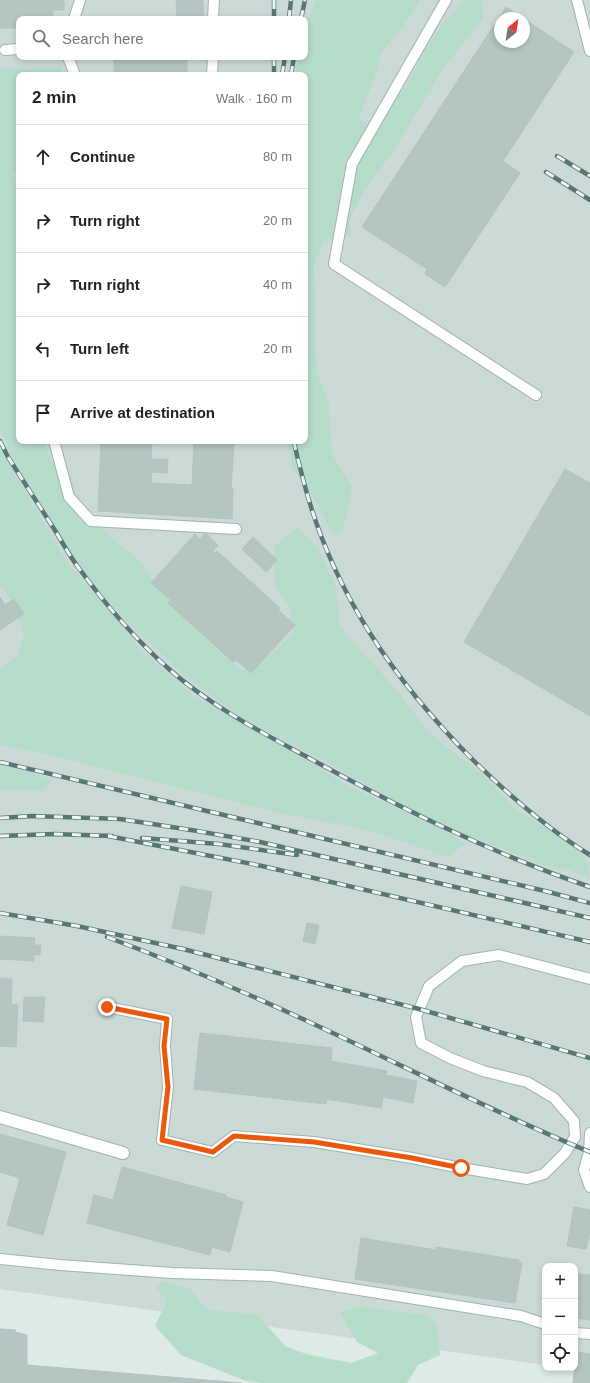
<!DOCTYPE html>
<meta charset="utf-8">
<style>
body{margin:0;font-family:Helvetica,sans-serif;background:#f6f6f6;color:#222}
.controls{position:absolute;right:12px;bottom:12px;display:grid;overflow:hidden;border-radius:8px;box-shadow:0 2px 6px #0003}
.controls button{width:36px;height:36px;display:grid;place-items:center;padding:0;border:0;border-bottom:1px solid #e0e0e0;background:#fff;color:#222;font:20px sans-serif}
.compass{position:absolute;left:494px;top:12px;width:36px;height:36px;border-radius:50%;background:#fff;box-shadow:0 2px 6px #0003;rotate:30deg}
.stop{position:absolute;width:12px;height:12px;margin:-9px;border:3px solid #ea580c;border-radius:50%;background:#fff}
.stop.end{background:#ea580c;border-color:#fff;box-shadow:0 1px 4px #0008}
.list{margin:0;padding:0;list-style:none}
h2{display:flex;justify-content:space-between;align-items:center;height:52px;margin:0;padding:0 16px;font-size:17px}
h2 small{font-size:13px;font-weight:400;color:#767676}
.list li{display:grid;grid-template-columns:26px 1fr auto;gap:12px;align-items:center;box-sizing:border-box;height:64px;padding:0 16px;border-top:1px solid #e0e0e0}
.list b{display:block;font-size:15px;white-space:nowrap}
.list em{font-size:13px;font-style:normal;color:#767676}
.icon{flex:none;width:22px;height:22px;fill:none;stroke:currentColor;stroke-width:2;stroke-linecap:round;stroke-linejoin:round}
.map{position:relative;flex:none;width:590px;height:1383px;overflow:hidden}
.search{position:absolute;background:#fff;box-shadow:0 2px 6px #0003;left:16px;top:16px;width:292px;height:44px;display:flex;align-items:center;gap:10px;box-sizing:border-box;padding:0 14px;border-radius:8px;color:#767676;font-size:15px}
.panel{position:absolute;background:#fff;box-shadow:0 2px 6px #0003;left:16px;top:72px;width:292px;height:372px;border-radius:8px}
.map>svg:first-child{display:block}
.built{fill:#ccdad7;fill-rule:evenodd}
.green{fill:#b6dcca}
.building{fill:#b4c5c2;stroke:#b1c4c1}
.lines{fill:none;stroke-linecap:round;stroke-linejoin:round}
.lane-casing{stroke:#a1b2b0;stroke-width:12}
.street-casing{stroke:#a1b2b0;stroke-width:14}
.lane{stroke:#fff;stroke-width:10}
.street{stroke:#fff;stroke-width:12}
.rail-casing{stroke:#597676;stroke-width:4.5}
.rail{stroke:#eff7f5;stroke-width:3;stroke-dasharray:9;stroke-linecap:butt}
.route{stroke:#ea580c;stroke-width:5}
</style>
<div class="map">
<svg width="590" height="1383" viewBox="0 0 590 1383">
<rect width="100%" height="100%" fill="#deeae8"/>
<path class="built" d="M 0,0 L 590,0 L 590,1372 L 563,1368 L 575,1368 L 575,1266 L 545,1266 L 545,1365 L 0,1289 ZM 500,18 L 524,18 L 524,42 L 500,42 ZM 19,19 L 305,19 L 305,57 L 19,57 ZM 19,75 L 305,75 L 305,441 L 19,441 Z"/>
<g class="green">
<polygon points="317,0 420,0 410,17 382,52 375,77 359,118 372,128 408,83 425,50 444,22 465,0 482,0 483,18 443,69 393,152 366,187 349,220 350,235 323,243 314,265 315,289 315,353 319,380 329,403 330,432 333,456 352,487 347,516 339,535 330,530 318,504 292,467 288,441 305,441 305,75 295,75 299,57 305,57 305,26"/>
<polygon points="61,67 63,75 19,75 19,171 13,172 19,200 19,441 44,441 53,464 72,477 75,493 112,539 136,557 165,595 190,624 224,656 243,670 274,652 293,632 291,609 275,586 275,545 298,528 317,547 336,586 340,627 395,688 431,735 477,770 517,810 574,845 588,863 589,879 571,870 543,865 459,832 393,801 325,761 248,722 187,678 124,619 86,575 14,461 0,427 0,69"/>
<polygon points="0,448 70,567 113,610 138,647 194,696 294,752 346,785 434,825 466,844 447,857 367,830 274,812 55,756 0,745 0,669 18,655 24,636 15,604 0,586"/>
<polygon points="0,763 30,772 52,780 43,791 0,791"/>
<polygon points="162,1281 191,1289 201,1304 212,1310 258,1315 285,1346 306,1354 351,1363 378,1353 357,1342 340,1312 360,1307 428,1315 437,1326 440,1355 418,1365 407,1383 264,1383 246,1381 181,1355 155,1326 167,1301 156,1288"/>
</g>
<g class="building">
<polygon points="0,0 64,0 64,10 53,10 53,19 19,19 19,28 0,28"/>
<polygon points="176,0 203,0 204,19 177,19"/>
<polygon points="506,7 523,18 500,18 500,42 524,42 524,19 574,52 503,161 520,173 445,287 425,274 427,269 362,227"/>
<rect x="114" y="57" width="73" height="18"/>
<rect x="17" y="173" width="2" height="24"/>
<polygon points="101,441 152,442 151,459 168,459 167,473 152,472 151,483 192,485 194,441 234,444 231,488 233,488 232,519 98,511"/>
<polygon points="565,469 590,483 590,716 464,642"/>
<polygon points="205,533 218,545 213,551 215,553 217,551 280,608 278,610 295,625 251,673 236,660 233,662 168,603 171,600 151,583 195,534 200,539"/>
<polygon points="253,537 277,560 266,572 242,549"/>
<polygon points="0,597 5,605 14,599 24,614 0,630"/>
<polygon points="181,886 212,892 204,934 172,928"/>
<polygon points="307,923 319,925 315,944 303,941"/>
<polygon points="0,936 35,938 34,945 41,945 40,955 34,954 34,961 0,959"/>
<polygon points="0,978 12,979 11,1004 18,1005 16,1047 0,1046"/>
<polygon points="24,997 45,997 43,1022 23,1021"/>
<polygon points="200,1033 332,1048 331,1061 387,1071 386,1075 417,1081 413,1103 383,1097 381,1108 327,1099 326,1104 194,1089"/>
<polygon points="0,1134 66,1152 43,1235 7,1225 20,1178 0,1172"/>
<polygon points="122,1167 226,1195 226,1197 243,1202 230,1252 212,1247 210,1255 87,1223 94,1195 113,1200"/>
<polygon points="574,1207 590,1210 590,1230 586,1249 567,1246"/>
<polygon points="361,1238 436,1250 436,1247 519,1260 519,1263 522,1263 515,1303 355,1279"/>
<polygon points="577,1274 590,1275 590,1320 575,1318 575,1289"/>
<polygon points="0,1329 16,1330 15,1332 27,1335 27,1365 242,1383 0,1383"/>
<polygon points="576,1352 590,1354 590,1383 573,1383"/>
</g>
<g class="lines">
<defs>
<g id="lane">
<polyline points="446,0 352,164 334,264 536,395"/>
<polyline points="577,0 590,51"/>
<polyline points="74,19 80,0"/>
<polyline points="213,19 214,0"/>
<polyline points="5,50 19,49"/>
<polyline points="68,57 75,75"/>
<polyline points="212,75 213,57"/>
<polyline points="54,441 69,497 91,521 236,529"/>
<polyline points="107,1007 167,1019 165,1046 168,1087 162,1140 213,1152 234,1136 314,1142 412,1158 461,1168 527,1179 544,1174 565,1153 575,1137 574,1121 554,1098 527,1082 483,1071 450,1058 421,1043 416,1017 429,986 462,961 499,955 590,979"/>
<polyline points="590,1133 589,1152 584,1170 590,1187"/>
<polyline points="0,1259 60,1265 172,1273 272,1276 521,1316 545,1324"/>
<polyline points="575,1333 590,1334"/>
</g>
<polyline id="street" points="0,1117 123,1153"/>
</defs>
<use href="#lane" class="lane-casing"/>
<use href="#street" class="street-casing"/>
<use href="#lane" class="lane"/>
<use href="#street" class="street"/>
<defs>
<g id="rail">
<polyline points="274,0 274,19"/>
<polyline points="289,19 291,0"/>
<polyline points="301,19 305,0"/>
<polyline points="274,57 274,75"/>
<polyline points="282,75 285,57"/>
<polyline points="291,75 294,57"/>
<polyline points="557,156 590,176"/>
<polyline points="546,172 590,200"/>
<path d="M 0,441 L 8,457 C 24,482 40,507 56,532 C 63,544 70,556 78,567 C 105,604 136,640 170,670 C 211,706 261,732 309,758 C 400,808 491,853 590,887"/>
<path d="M 294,441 C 296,454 300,467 303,479 C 332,592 394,681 475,762 C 511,797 548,829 590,855"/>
<polyline points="0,762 545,891 590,903"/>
<polyline points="0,818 32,816 120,819 191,830 260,842 590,918"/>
<polyline points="0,836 54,834 112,836"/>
<polyline points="108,836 262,866 590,942"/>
<polyline points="142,838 219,844 297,855"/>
<polyline points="0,913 77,926 183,949 419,1009 590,1058"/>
<path d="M 107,937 C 174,962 240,990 305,1020 C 400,1064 493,1112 590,1152"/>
</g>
</defs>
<use href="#rail" class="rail-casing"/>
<use href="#rail" class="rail"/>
</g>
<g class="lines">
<polyline class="route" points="107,1007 167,1019 164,1046 168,1087 162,1140 213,1152 234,1136 314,1142 412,1158 461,1168"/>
</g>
</svg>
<div class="controls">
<button>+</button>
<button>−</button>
<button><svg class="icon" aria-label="locate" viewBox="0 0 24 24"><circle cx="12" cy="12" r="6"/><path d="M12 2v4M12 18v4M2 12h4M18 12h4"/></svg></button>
</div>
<svg class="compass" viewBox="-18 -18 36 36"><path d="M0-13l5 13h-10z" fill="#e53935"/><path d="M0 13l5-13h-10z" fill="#767676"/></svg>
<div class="stop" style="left:461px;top:1168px"></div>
<div class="stop end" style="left:107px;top:1007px"></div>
<div class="search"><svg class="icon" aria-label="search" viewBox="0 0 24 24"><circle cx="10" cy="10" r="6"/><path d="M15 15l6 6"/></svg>Search here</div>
<section class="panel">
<h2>2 min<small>Walk · 160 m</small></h2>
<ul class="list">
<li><svg class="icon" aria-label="ahead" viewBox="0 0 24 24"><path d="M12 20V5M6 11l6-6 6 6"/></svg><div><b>Continue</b></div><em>80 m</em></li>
<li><svg class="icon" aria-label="right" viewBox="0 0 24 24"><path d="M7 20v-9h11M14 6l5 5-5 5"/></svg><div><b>Turn right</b></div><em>20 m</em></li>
<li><svg class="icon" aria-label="right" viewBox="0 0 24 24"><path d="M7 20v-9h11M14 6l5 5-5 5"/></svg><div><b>Turn right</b></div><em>40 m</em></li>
<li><svg class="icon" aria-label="left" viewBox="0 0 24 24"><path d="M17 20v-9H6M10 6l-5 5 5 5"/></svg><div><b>Turn left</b></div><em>20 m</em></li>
<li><svg class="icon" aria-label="arrive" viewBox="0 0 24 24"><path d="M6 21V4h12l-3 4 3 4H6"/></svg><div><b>Arrive at destination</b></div></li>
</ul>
</section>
</div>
